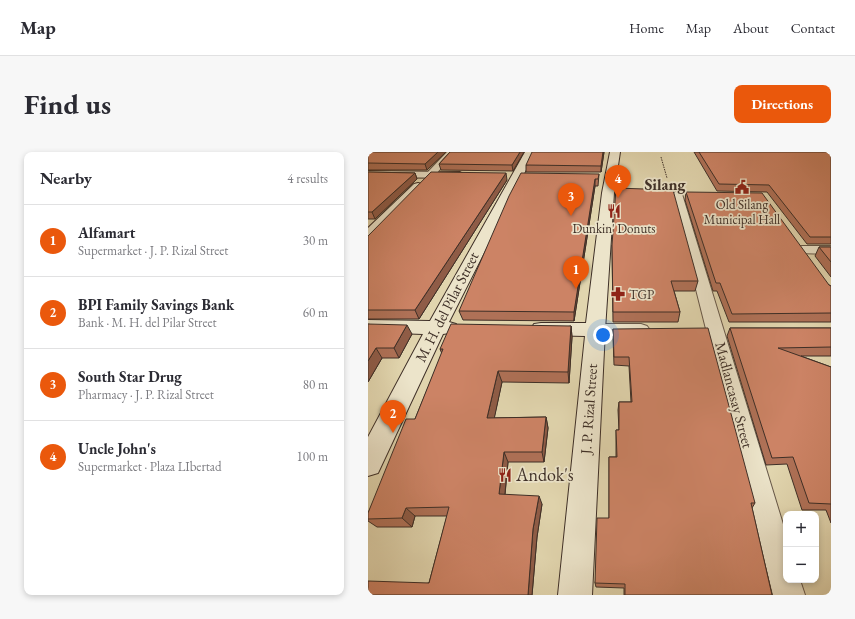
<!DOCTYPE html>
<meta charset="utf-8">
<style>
body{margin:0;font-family:"EB Garamond",serif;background:#f7f7f7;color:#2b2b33}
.controls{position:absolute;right:12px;bottom:12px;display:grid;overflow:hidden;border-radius:8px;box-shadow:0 2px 6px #0003}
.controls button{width:36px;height:36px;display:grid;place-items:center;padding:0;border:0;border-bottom:1px solid #e1e1e2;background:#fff;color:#2b2b33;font:20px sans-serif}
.you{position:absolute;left:235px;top:183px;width:14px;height:14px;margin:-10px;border:3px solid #fff;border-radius:50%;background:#1a73e8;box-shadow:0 0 0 6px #1a73e833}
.badge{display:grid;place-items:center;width:26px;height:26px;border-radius:50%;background:#ea580c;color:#fff;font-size:13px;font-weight:700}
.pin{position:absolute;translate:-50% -33px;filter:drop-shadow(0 1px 2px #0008)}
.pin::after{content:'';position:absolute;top:21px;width:14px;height:12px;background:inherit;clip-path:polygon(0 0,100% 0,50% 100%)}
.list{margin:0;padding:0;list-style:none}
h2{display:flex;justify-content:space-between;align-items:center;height:52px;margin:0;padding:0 16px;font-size:17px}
h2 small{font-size:13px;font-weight:400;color:#7c7c81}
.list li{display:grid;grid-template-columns:26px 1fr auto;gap:12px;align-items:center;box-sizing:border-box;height:72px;padding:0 16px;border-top:1px solid #e1e1e2}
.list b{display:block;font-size:15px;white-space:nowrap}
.list p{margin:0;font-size:13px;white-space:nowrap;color:#7c7c81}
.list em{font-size:13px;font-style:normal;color:#7c7c81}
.map{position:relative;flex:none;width:463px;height:443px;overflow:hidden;border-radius:8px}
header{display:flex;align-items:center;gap:24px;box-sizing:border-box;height:56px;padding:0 20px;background:#fff;border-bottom:1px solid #e1e1e2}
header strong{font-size:19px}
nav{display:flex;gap:22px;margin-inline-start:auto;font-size:14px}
.intro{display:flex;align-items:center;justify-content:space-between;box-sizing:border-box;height:96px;padding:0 24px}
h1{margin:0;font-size:28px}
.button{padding:10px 18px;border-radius:8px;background:#ea580c;color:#fff;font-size:14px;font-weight:700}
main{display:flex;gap:24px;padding:0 24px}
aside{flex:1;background:#fff;border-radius:8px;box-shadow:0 2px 6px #0003}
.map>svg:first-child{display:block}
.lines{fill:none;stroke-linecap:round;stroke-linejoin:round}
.street-casing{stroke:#675849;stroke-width:2}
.secondary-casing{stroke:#3e2f27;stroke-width:2}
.path{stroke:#3e2f27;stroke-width:1;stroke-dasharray:1.5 1;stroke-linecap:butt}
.street{fill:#ece4ca;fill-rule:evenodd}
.secondary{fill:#ece4ca;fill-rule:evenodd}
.wall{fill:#af7157;stroke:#3e2f27}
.shaded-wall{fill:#8f5c47;stroke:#3e2f27}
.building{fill:#cc8365;stroke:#3e2f27}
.labels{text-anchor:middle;stroke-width:3.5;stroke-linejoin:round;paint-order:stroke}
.far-poi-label{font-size:13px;fill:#3e2f27;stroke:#ece4ca}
.street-label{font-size:15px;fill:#3e2f27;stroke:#ece4ca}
.far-district-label{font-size:16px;font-weight:bold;fill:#3e2f27;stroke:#ece4ca}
.near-poi-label{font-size:18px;fill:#3e2f27;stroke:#ece4ca;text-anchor:start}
</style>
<header>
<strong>Map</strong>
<nav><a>Home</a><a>Map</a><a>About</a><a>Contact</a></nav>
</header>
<div class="intro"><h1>Find us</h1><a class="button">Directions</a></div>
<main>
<aside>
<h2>Nearby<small>4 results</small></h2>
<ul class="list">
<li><span class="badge">1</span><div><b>Alfamart</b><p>Supermarket · J. P. Rizal Street</p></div><em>30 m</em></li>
<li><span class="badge">2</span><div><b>BPI Family Savings Bank</b><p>Bank · M. H. del Pilar Street</p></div><em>60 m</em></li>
<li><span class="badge">3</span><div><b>South Star Drug</b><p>Pharmacy · J. P. Rizal Street</p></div><em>80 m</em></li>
<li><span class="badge">4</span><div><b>Uncle John's</b><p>Supermarket · Plaza LIbertad</p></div><em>100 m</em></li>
</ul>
</aside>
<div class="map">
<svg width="463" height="443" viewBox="0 0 463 443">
<rect width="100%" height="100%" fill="#e1d5ae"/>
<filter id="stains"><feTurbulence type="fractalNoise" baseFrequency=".005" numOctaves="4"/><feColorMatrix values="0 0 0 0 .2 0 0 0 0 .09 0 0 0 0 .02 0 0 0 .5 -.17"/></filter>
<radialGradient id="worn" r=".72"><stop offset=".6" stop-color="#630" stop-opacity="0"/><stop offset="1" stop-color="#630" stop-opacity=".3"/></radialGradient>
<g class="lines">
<defs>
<g id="street">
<polygon points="79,0 88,0 65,25 59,25 57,23 59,21"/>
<polygon points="309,39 314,42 418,382 418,428 432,428 437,443 405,443 304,42"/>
<polygon points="434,94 463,94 463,102 429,101 427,98 429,95"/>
<polygon points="227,172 273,172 279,174 282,178 279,182 273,184 227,184 221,182 218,178 221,174"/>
</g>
<g id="secondary">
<polygon points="157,0 167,0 81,170 88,172 91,176 88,180 75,182 10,321 0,324 0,285 55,182 0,180 0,168 62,169"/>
<polygon points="242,0 252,0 246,41 237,178 224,443 190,443 217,184 173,183 166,182 163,177 166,172 173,171 218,171 234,41"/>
<polygon points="0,19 92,20 97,23 92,26 0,25"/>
<polygon points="50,31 54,32 56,34 54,36 5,87 0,88 0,76 46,32"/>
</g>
</defs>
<use href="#street" class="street-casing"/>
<use href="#secondary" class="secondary-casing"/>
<polyline class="path" points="293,5 299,26"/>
<use href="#street" class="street"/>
<use href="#secondary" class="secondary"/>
</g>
<g class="wall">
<polygon points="0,0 78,0 59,18 0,18"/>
<polygon points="82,0 156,0 145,19 73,18 71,12"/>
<polygon points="236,0 233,20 158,20 158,13"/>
<polygon points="326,0 463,0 463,92 439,92 399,40 349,39"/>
<polygon points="0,20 47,21 49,27 7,67 0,67"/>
<polygon points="231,22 230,34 227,34 206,169 95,168 91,159"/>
<polygon points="139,28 51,167 0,167 0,84"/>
<polygon points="318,40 461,133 463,134 463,170 361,170 349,139 345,139 317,48"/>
<polygon points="244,93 330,129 327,139 306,139 312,160 310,170 245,170"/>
<polygon points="451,95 463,95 463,125 447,104"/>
<polygon points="0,172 44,182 31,206 14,206 0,230"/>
<polygon points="203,174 204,185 201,231 134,230 126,266 178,265 180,276 176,310 140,310 137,343 174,352 169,385 164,443 0,443 61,431 79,364 47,364 44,375 9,375 0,369 0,361 47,267 74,202 72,197"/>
<polygon points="362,176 463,176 463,204 433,204 463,215 463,371 458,358 434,358 419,312 398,313 359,184"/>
<polygon points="245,177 387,351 384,356 404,443 256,443 256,436 228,435 227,431 241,366 241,305 248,305 248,278 251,278 250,258 251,250 263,250 261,214 246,213 245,185"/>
</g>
<g class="shaded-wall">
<polygon points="70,0 78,0 59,18 57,12"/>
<polygon points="152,0 156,0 145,19 144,13"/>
<polygon points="235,0 236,0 233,20 233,14"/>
<polygon points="47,21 49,27 7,67 4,60"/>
<polygon points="138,21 139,28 51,167 47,158"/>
<polygon points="227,27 227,34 206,169 206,160"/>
<polygon points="39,173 44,182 31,206 26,196"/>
<polygon points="203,174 204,185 201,231 200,220"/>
<polygon points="8,196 14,206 0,230 0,209"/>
<polygon points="130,219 134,230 124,277 119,266"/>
<polygon points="178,265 180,276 176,310 174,300"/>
<polygon points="136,300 140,310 136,351 131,342"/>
<polygon points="171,344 174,352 169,385 164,443 160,443 165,377"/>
<polygon points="38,356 47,364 44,375 34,366"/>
</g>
<g class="building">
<polygon points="0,0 70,0 57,12 0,11"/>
<polygon points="82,0 152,0 144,13 71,12"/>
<polygon points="164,0 235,0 233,14 158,13"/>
<polygon points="331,0 463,0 463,85 442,85 401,33 351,32"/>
<polygon points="0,20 47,21 4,60 0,60"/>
<polygon points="63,20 138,21 47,158 0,158 0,84"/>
<polygon points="153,21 231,22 230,27 227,27 206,160 91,159 141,44"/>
<polygon points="248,36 305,38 330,129 303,129 312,160 245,160 244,93"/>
<polygon points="318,40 394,41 461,133 463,134 463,161 364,162 352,131 348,131"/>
<polygon points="451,95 463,95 463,110"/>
<polygon points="0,172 39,173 26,196 8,196 0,209"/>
<polygon points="83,172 203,174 200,220 130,219 119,266 178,265 174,300 136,300 131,342 171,344 165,377 160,443 0,443 0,429 61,431 81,355 38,356 34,366 0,367 0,361 38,267 47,267 75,197 72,197"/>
<polygon points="340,176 387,351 383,351 404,443 257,443 257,432 227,431 229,366 241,366 241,305 249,305 248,278 251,278 251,250 264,250 261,205 246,205 245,177"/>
<polygon points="362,176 463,176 463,195 410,196 463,215 463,352 441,351 425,305 404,306"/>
</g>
<defs>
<symbol id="civic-bare" viewBox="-9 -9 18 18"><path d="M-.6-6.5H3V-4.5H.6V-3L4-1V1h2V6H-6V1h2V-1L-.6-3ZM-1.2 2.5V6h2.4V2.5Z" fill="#8f2418" stroke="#ece4ca" stroke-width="2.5" paint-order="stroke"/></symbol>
<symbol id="restaurant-bare" viewBox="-9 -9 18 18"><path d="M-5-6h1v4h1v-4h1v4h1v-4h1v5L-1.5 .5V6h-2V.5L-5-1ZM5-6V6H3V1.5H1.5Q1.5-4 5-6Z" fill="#8f2418" stroke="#ece4ca" stroke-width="2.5" paint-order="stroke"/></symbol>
<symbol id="pharmacy-bare" viewBox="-9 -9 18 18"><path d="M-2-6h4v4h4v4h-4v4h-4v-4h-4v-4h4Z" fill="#8f2418" stroke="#ece4ca" stroke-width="2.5" paint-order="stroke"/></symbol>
</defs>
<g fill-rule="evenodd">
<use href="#civic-bare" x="364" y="25" width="20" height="20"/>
<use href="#restaurant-bare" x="236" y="49" width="20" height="20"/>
<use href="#pharmacy-bare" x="240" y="132" width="20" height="20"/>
<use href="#restaurant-bare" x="127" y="313" width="20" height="20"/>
</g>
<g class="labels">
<g class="far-poi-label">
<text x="374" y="57">Old Silang<tspan x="374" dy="15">Municipal Hall</tspan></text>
<text x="246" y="81">Dunkin' Donuts</text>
<text x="261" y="147" text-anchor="start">TGP</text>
</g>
<g class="street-label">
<text transform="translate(79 155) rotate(-63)" y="5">M. H. del Pilar Street</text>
<text transform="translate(366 243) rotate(75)" y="5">Madlancasay Street</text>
<text transform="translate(221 257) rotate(-86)" y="5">J. P. Rizal Street</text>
</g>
<g class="far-district-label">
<text x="297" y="38">Silang</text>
</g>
<g class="near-poi-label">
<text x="148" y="329">Andok's</text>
</g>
</g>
<rect width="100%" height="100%" filter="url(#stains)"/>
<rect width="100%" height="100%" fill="url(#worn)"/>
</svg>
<div class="controls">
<button>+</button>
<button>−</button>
</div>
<div class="you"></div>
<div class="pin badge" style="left:208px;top:137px">1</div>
<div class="pin badge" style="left:25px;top:281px">2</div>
<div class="pin badge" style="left:203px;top:64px">3</div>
<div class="pin badge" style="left:250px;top:46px">4</div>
</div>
</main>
